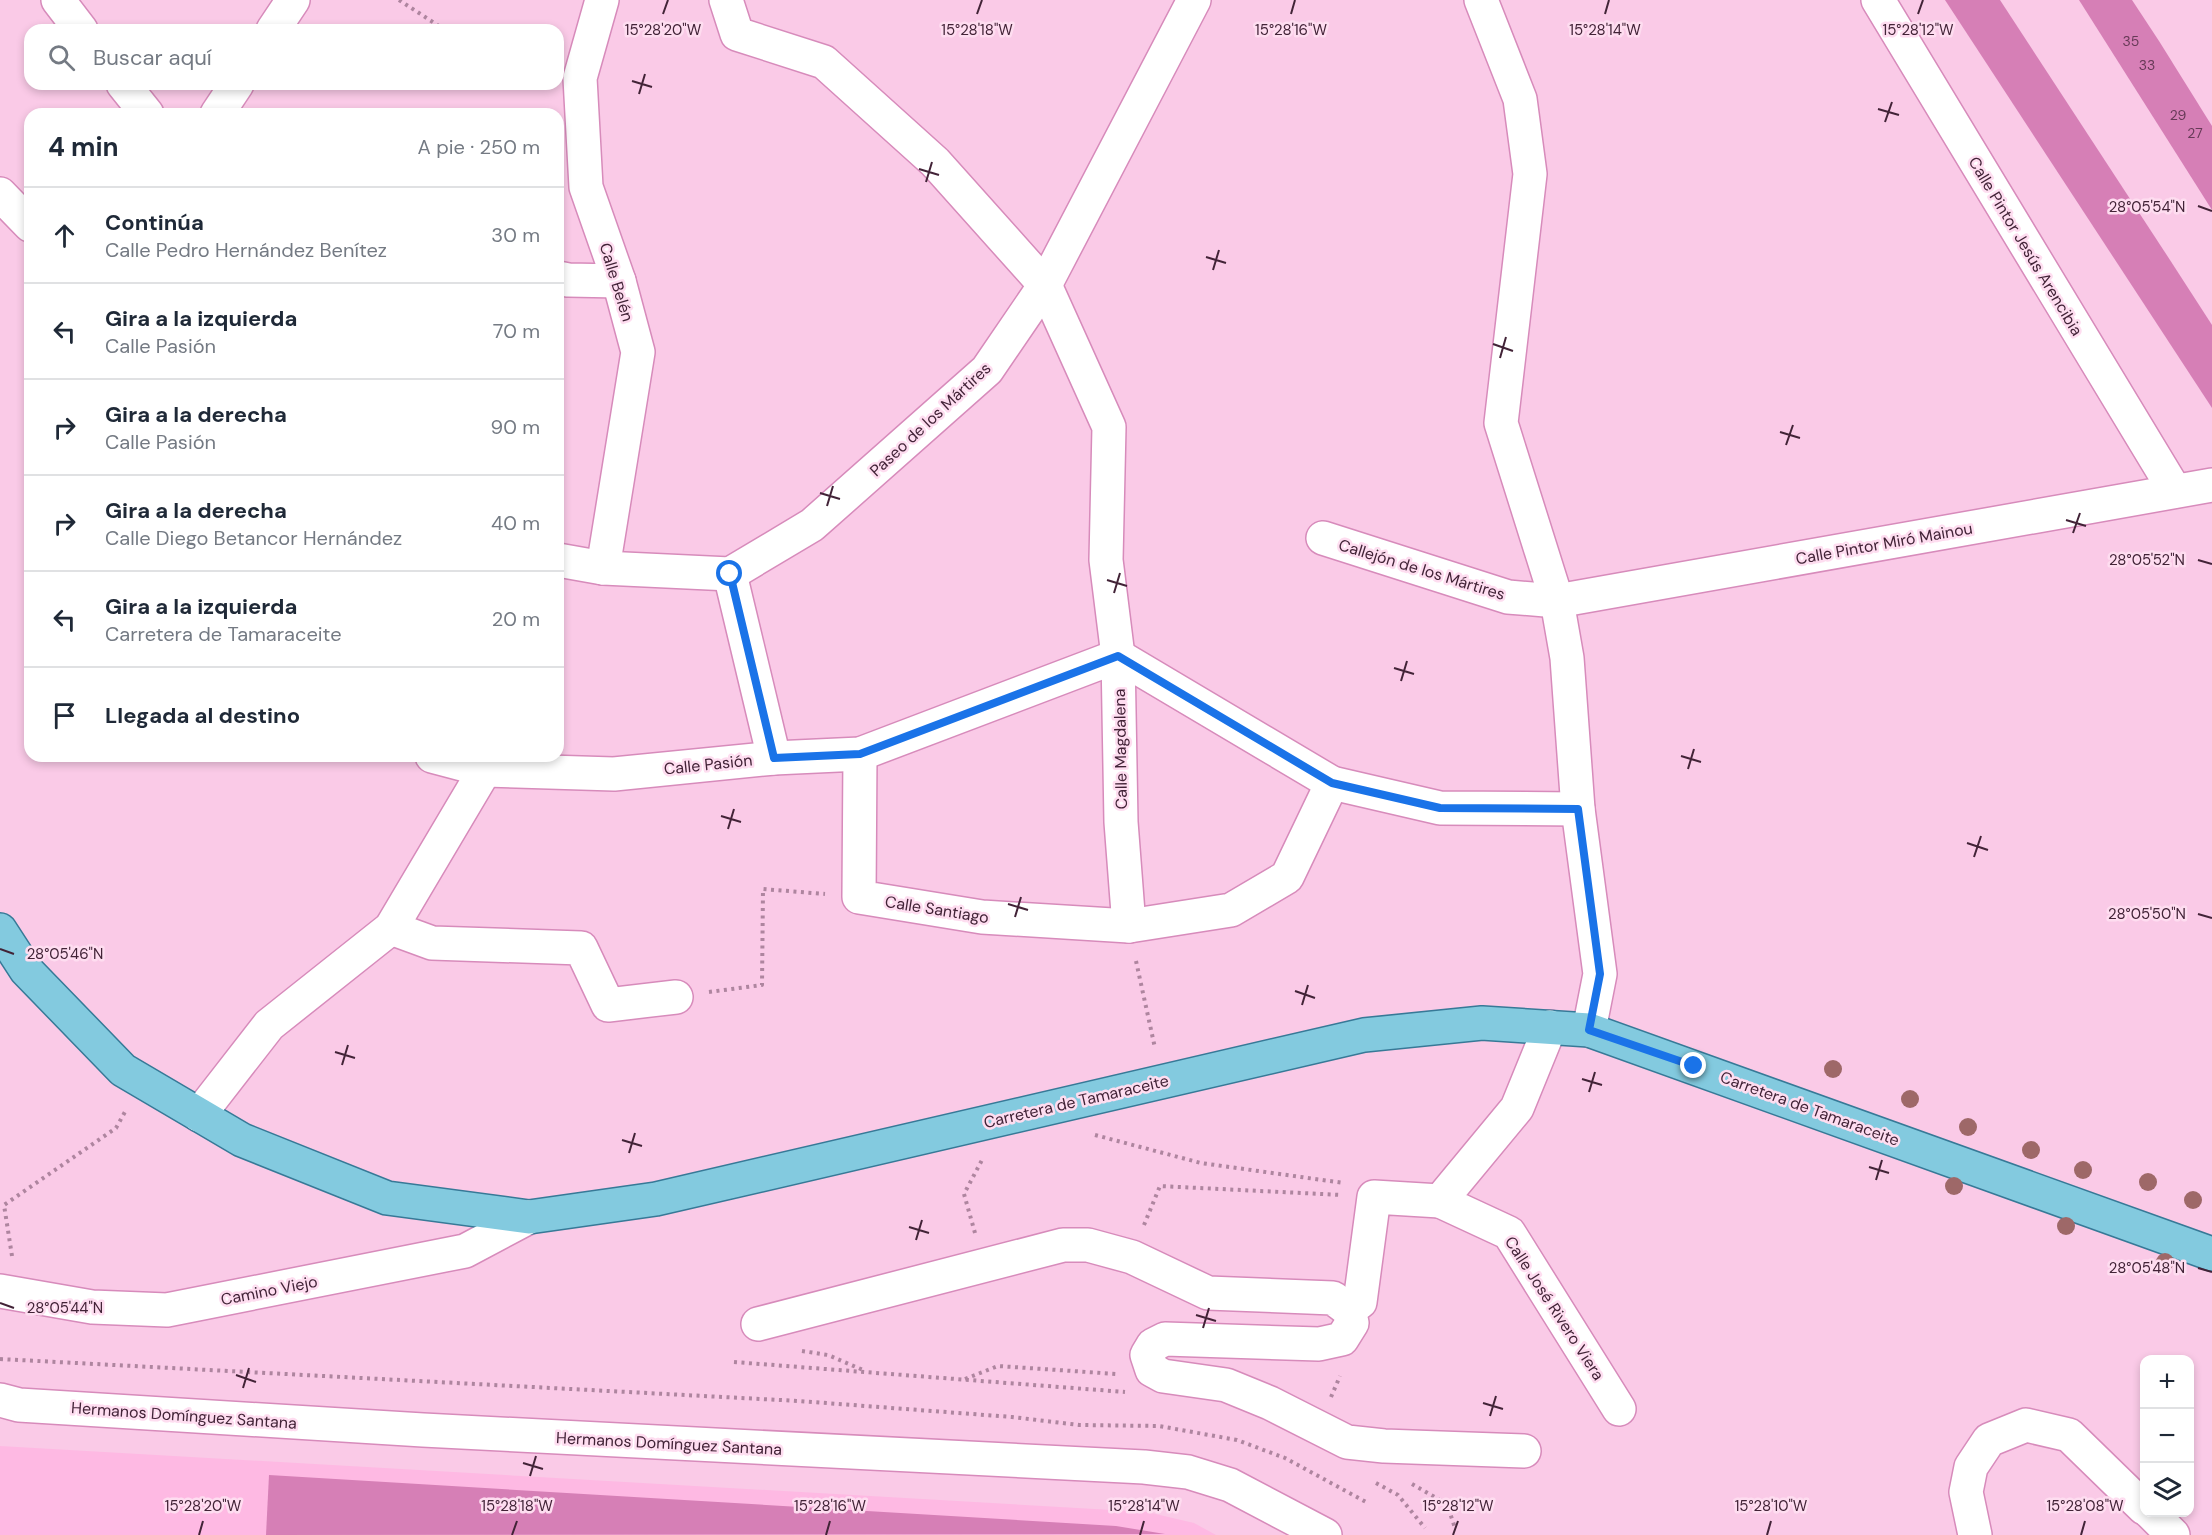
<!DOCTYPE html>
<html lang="es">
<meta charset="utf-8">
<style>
body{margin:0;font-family:"DM Sans",sans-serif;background:#f6f6f7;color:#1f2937}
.controls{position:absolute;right:18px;bottom:18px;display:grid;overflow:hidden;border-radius:12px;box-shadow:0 3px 9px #0003}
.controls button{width:54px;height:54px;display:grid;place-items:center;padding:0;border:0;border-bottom:2px solid #e0e1e3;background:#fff;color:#1f2937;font:30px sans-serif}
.stop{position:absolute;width:18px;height:18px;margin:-14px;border:4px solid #1a73e8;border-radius:50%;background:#fff}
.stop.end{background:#1a73e8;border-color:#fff;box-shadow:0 2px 6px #0008}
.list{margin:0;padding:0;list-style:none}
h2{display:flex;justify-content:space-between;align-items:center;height:78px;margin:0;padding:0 24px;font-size:26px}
h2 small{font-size:20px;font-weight:400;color:#747a83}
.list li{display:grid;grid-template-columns:39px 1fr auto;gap:18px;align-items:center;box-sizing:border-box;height:96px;padding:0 24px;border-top:2px solid #e0e1e3}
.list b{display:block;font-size:22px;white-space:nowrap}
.list p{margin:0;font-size:20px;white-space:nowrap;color:#747a83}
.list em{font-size:20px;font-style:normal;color:#747a83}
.icon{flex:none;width:33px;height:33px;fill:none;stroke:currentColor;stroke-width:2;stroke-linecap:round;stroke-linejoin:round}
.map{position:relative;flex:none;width:2212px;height:1535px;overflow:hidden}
.search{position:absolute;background:#fff;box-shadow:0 3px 9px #0003;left:24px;top:24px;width:540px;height:66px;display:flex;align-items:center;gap:15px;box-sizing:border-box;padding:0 21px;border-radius:18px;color:#747a83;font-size:22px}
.panel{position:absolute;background:#fff;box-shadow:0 3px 9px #0003;left:24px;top:108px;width:540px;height:654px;border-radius:18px}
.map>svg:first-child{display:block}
.built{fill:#feb9e3}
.building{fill:#d67fb6}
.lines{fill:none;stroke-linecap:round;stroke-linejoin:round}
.minor-casing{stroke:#d78bbb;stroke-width:36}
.major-casing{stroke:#377997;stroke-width:36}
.path{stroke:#ae859f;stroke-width:4;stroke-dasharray:3 4.5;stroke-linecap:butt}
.minor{stroke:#fff;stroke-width:33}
.major{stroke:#83cadf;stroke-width:33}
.tree{fill:#9e6868}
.route{stroke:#1a73e8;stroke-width:8}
.ticks{fill:none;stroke:#422337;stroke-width:2}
.labels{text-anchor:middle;stroke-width:5;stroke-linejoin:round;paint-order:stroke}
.number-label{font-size:14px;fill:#673a57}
.street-label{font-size:16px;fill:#422337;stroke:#feddf0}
.ticks-label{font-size:15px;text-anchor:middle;fill:#422337;stroke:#feddf0;stroke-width:5;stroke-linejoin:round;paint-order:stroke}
</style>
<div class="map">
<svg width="2212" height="1535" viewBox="0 0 2212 1535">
<rect width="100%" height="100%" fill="#facae7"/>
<polygon class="built" points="0,1446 1147,1512 1194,1523 1216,1535 0,1535"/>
<g class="building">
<polygon points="1945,0 2000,0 2170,260 2212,325 2212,408"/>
<polygon points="2079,0 2132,0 2159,41 2212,126 2212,210"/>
<polygon points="269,1475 1116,1526 1165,1534 266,1535"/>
</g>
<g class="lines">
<defs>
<g id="minor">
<polyline points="58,0 81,30"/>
<polyline points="602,0 580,78 586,187 619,281 638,352 603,568"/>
<polyline points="726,0 737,34 824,62 935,162 1045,285 1109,427 1106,560 1118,656 1121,822 1129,926"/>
<polyline points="1481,0 1520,99 1530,174 1501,423 1557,601 1567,658 1578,809 1600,974 1589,1030"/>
<polyline points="1878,0 2175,491"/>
<polyline points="273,30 293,0"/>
<polyline points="123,84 147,114"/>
<polyline points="217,114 237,84"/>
<polyline points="0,194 30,225"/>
<polyline points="558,278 568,280 619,281"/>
<polyline points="1323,538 1508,597 1557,601 2212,485"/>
<polyline points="558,560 603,568 730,574 812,525 987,370 1045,285 1194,0"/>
<polyline points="730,574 774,758"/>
<polyline points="860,754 859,897 982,917 1129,926 1231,910 1287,877 1332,783"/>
<polyline points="432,756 485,770 614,774 774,758 860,754 1118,656 1332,783 1440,808 1578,809"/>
<polyline points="391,928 432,943 581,948 608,1005 676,997"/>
<polyline points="1550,1027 1517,1108 1440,1201 1509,1233 1619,1409"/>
<polyline points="199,1115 269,1025 391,928 493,756"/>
<polyline points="0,1291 92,1307 167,1310 465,1251 529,1217"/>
<polyline points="1349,1310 1360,1302 1374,1197 1440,1201"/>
<polyline points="758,1324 1063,1245 1088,1245 1132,1257 1208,1293 1333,1298 1349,1310 1352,1323 1342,1339 1319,1344 1165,1339 1153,1345 1147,1355 1152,1370 1163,1376 1226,1385 1270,1403 1347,1442 1384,1446 1524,1451"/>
<polyline points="0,1400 19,1405 423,1430 1144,1467 1188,1472 1230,1485 1325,1535"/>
<polyline points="2150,1512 2173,1535"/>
<polyline points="1975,1535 1966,1492 1971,1467 1989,1440 2026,1425 2069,1435 2144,1508"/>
</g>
<polyline id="major" points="0,930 26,970 123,1070 242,1140 387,1198 529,1217 656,1199 1364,1035 1482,1023 1589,1030 2212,1254"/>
</defs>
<use href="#minor" class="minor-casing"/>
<use href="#major" class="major-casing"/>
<g class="path">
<polyline points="399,0 445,30"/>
<polyline points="1136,961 1155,1048"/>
<polyline points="709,992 762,985 763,889 825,894"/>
<polyline points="1095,1135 1201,1163 1344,1183"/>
<polyline points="1144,1225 1160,1186 1341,1195"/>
<polyline points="975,1233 964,1194 982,1160"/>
<polyline points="12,1256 4,1205 116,1128 126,1110"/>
<polyline points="802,1351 828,1355 863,1370"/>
<polyline points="0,1359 799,1401 1012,1417 1079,1425 1159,1426 1237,1440 1285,1458 1366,1502"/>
<polyline points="734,1362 1125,1392"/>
<polyline points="965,1379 998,1366 1117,1374"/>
<polyline points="1331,1397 1340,1376"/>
<polyline points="1376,1483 1398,1495 1425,1528"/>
<polyline points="1412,1484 1447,1504 1455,1528"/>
</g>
<use href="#minor" class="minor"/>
<use href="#major" class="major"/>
</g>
<g class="tree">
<circle cx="1833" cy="1069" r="9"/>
<circle cx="1910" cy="1099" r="9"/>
<circle cx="1968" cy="1127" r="9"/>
<circle cx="2031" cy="1150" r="9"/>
<circle cx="2083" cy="1170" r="9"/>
<circle cx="2148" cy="1182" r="9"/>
<circle cx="1954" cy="1186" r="9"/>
<circle cx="2193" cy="1200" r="9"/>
<circle cx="2066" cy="1226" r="9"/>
<circle cx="2165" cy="1262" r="9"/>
</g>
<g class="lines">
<polyline class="route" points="730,574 774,758 860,754 1118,656 1332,783 1440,808 1578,809 1600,974 1589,1030 1694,1066"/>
</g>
<path class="ticks" d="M 663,14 L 668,0M 977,14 L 982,0M 1291,14 L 1295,0M 1605,14 L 1609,0M 1918,14 L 1923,0M 632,81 L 652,87M 639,94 L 645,74M 1878,109 L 1899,115M 1885,122 L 1892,102M 919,169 L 939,175M 926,182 L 932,162M 2198,206 L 2212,211M 1206,257 L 1226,263M 1213,270 L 1219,250M 1493,344 L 1513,351M 1500,358 L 1506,337M 1780,432 L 1800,438M 1786,445 L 1793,425M 820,493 L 840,499M 827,506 L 833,486M 2066,520 L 2086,526M 2073,533 L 2080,513M 2198,560 L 2212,564M 1107,580 L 1127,586M 1114,593 L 1120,573M 1394,668 L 1414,674M 1401,681 L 1407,661M 1681,756 L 1701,762M 1688,769 L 1694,749M 721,816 L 741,822M 728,829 L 734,809M 1967,843 L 1988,850M 1974,857 L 1981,836M 1008,904 L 1028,910M 2198,914 L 2212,918M 1015,917 L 1021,897M 0,949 L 14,954M 1295,991 L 1315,998M 1302,1005 L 1308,985M 335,1052 L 355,1058M 342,1065 L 348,1045M 1582,1079 L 1602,1085M 1589,1092 L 1595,1072M 622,1140 L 642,1146M 629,1153 L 635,1133M 1869,1167 L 1889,1173M 1876,1180 L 1882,1160M 909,1227 L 929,1233M 916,1240 L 922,1220M 2198,1268 L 2212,1272M 0,1303 L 14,1308M 1196,1315 L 1216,1321M 1203,1328 L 1209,1308M 236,1375 L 256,1382M 243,1388 L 249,1368M 1483,1403 L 1503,1409M 1490,1416 L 1496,1396M 523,1463 L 543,1469M 530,1476 L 536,1456M 199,1535 L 203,1521M 512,1535 L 517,1521M 826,1535 L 830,1521M 1140,1535 L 1144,1521M 1453,1535 L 1458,1521M 1767,1535 L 1771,1521M 2081,1535 L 2085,1521"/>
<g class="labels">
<g class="number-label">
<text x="2131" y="46">35</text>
<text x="2147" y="70">33</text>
<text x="2178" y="120">29</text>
<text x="2195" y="138">27</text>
</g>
<g class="street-label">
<text transform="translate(2026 246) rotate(59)" y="6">Calle Pintor Jesús Arencibia</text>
<text transform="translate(617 282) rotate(73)" y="6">Calle Belén</text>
<text transform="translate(930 419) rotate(-43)" y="6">Paseo de los Mártires</text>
<text transform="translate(1884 543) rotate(-10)" y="6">Calle Pintor Miró Mainou</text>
<text transform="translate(1422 569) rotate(17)" y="6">Callejón de los Mártires</text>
<text transform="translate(1120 749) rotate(-91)" y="6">Calle Magdalena</text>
<text transform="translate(708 764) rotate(-6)" y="6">Calle Pasión</text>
<text transform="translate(937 909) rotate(9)" y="6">Calle Santiago</text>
<text transform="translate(1076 1101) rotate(-13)" y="6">Carretera de Tamaraceite</text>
<text transform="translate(1810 1108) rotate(20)" y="6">Carretera de Tamaraceite</text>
<text transform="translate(269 1290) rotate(-11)" y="6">Camino Viejo</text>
<text transform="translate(1555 1308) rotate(57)" y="6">Calle José Rivero Viera</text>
<text transform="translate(184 1415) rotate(4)" y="6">Hermanos Domínguez Santana</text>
<text transform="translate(669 1443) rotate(3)" y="6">Hermanos Domínguez Santana</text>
</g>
</g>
<g class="ticks-label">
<text x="663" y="35">15°28'20"W</text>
<text x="977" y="35">15°28'18"W</text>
<text x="1291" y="35">15°28'16"W</text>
<text x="1605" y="35">15°28'14"W</text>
<text x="1918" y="35">15°28'12"W</text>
<text x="2147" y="212">28°05'54"N</text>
<text x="2147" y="565">28°05'52"N</text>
<text x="2147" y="919">28°05'50"N</text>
<text x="65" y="959">28°05'46"N</text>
<text x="2147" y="1273">28°05'48"N</text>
<text x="65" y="1313">28°05'44"N</text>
<text x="203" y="1511">15°28'20"W</text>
<text x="517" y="1511">15°28'18"W</text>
<text x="830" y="1511">15°28'16"W</text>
<text x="1144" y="1511">15°28'14"W</text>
<text x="1458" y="1511">15°28'12"W</text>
<text x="1771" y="1511">15°28'10"W</text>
<text x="2085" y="1511">15°28'08"W</text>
</g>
</svg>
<div class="controls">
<button>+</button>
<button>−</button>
<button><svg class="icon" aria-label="layers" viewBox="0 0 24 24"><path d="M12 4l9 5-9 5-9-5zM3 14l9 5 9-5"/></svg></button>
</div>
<div class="stop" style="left:730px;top:574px"></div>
<div class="stop end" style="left:1694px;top:1066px"></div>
<div class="search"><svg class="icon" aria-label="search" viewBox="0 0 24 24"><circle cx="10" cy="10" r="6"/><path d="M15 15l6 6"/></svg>Buscar aquí</div>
<section class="panel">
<h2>4 min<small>A pie · 250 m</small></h2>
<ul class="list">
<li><svg class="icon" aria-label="ahead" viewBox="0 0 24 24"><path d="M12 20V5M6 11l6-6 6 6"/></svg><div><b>Continúa</b><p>Calle Pedro Hernández Benítez</p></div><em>30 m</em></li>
<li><svg class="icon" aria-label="left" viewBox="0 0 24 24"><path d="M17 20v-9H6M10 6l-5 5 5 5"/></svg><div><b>Gira a la izquierda</b><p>Calle Pasión</p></div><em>70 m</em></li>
<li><svg class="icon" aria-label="right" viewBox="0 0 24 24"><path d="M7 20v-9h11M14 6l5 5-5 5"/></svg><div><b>Gira a la derecha</b><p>Calle Pasión</p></div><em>90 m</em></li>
<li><svg class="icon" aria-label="right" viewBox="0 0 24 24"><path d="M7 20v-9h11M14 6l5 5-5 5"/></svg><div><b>Gira a la derecha</b><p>Calle Diego Betancor Hernández</p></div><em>40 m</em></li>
<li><svg class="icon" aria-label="left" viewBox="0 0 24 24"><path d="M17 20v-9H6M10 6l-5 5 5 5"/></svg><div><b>Gira a la izquierda</b><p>Carretera de Tamaraceite</p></div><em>20 m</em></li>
<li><svg class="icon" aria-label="arrive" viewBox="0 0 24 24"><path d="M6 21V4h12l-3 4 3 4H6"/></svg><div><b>Llegada al destino</b></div></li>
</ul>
</section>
</div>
